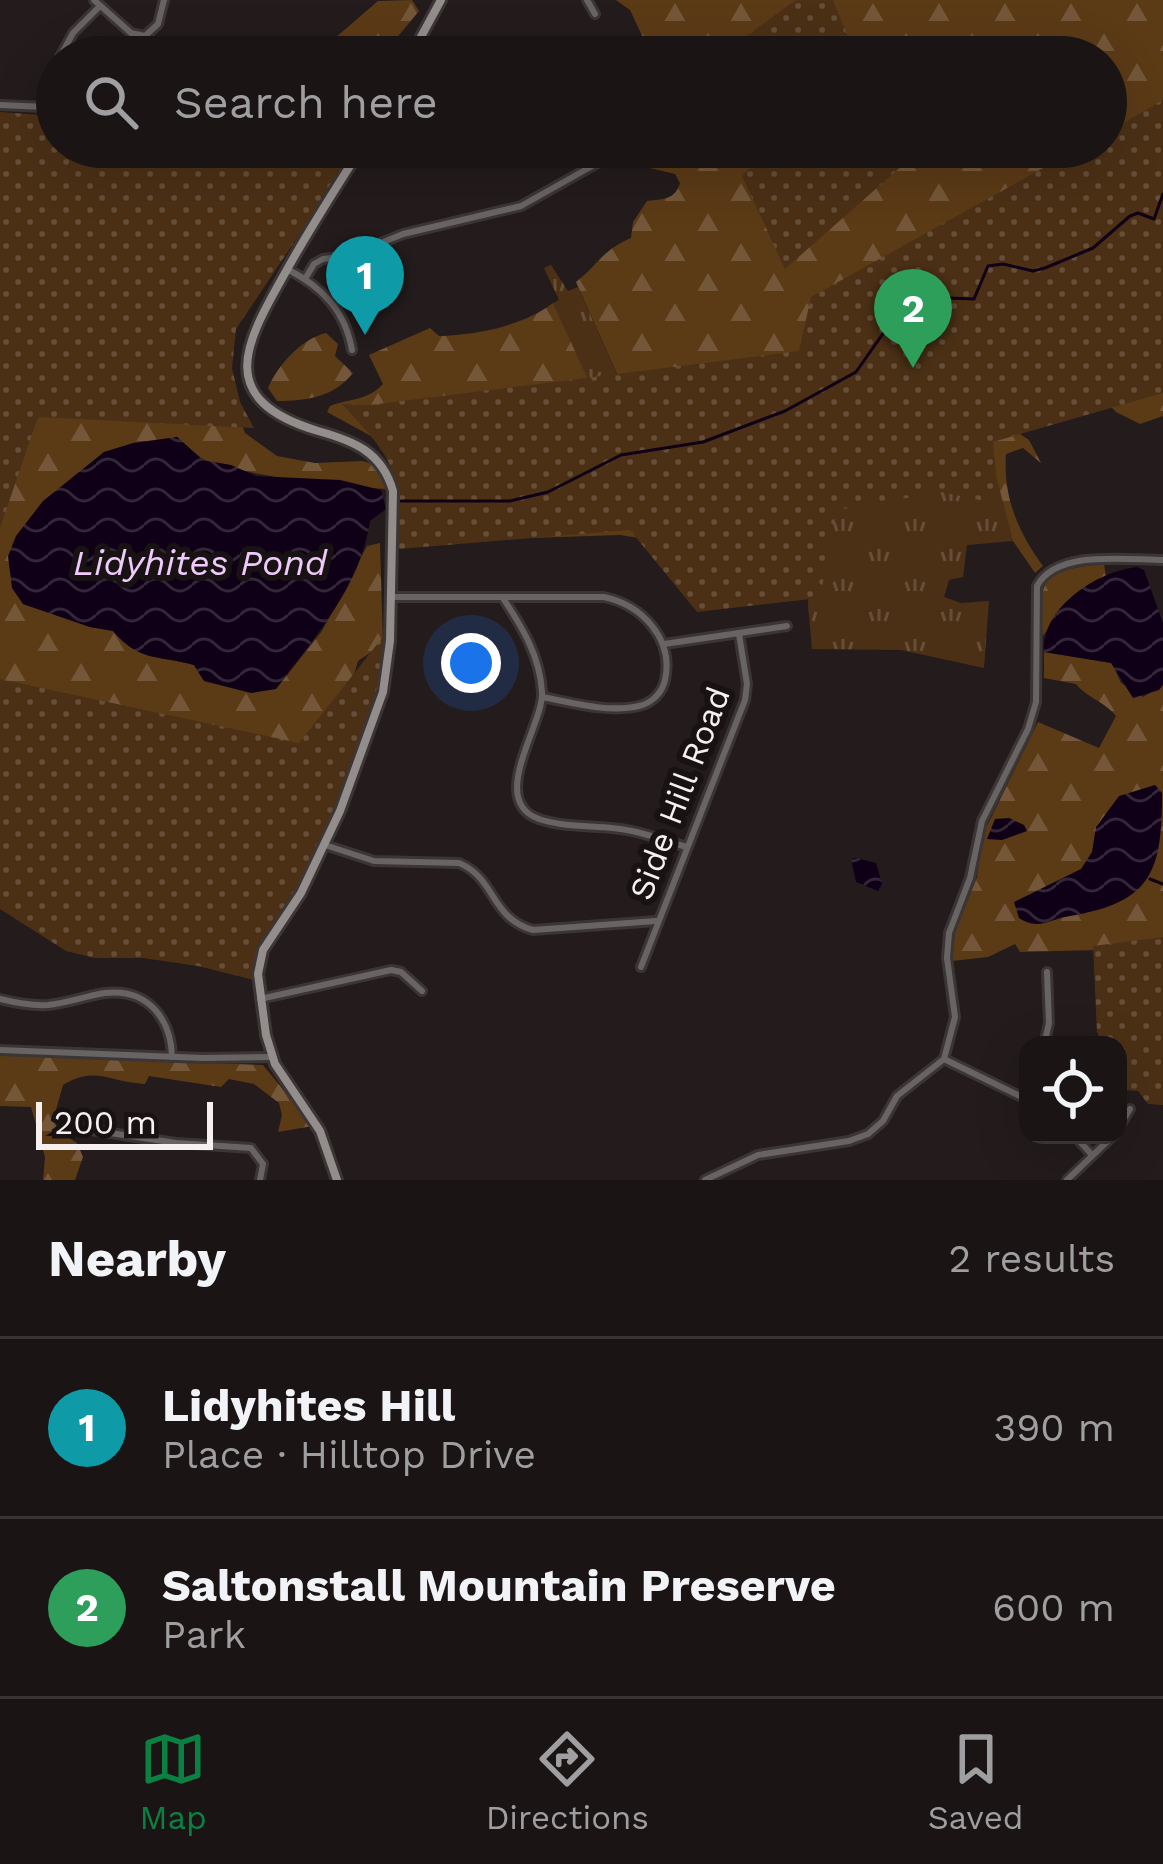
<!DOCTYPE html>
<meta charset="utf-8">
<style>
body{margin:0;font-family:"Work Sans",sans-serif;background:#272122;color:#f1f3f6}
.controls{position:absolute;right:36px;bottom:36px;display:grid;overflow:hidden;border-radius:24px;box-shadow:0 12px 48px #0002}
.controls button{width:108px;height:108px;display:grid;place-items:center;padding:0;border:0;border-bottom:3px solid #383334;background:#1a1415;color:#f1f3f6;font:60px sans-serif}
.scale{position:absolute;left:36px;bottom:30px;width:177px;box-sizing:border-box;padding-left:12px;border:6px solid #f6f0f1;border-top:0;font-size:33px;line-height:42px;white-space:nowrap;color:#f6f0f1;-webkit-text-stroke:9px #191213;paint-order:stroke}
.you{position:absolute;left:471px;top:663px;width:42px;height:42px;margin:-30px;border:9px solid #fff;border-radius:50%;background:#1a73e8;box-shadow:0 0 0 18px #1a73e833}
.badge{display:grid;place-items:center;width:78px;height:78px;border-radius:50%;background:#0b8043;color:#fff;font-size:39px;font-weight:700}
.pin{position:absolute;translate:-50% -99px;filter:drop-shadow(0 3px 6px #0008)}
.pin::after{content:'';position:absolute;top:63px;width:42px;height:36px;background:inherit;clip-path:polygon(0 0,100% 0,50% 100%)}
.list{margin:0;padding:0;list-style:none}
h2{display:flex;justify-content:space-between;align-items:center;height:156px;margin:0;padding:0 48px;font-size:51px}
h2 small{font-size:39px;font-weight:400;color:#9f9ea0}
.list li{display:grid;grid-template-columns:78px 1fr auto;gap:36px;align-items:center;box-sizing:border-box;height:180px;padding:0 48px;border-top:3px solid #383334}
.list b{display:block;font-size:45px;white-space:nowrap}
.list p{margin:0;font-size:39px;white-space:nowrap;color:#9f9ea0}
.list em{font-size:39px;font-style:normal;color:#9f9ea0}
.icon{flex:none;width:66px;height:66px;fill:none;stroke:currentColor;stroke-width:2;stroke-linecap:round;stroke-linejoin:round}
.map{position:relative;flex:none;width:1163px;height:1180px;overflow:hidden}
.search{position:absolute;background:#1a1415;box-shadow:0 12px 48px #0002;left:36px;right:36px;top:36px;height:132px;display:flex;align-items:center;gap:30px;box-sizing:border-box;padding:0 42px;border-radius:66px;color:#9f9ea0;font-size:45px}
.sheet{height:516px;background:#1a1415}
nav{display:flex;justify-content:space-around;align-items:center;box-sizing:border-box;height:168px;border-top:3px solid #383334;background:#1a1415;font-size:33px;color:#9f9ea0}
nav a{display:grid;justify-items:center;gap:6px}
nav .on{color:#0b8043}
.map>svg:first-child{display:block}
.grass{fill:url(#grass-tufts)}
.forest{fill:url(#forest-firs)}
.park{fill:url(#park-dots)}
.water{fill:url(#water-waves)}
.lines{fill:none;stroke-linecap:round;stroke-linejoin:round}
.stream{stroke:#100017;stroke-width:3}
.minor-casing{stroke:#3c3536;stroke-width:12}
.secondary-casing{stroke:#3c3536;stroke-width:14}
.minor{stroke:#686463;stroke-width:6}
.secondary{stroke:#938d8b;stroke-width:8}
.labels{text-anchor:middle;stroke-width:12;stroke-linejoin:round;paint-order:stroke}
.street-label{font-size:33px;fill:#f6f0f1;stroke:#191213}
.water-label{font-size:36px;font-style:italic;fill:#eecafd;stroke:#191213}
</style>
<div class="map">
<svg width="1163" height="1180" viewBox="0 0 1163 1180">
<defs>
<pattern id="grass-tufts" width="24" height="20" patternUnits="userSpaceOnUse" patternTransform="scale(3)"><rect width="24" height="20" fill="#4b3015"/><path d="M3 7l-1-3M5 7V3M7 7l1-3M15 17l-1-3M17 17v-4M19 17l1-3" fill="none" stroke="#664e38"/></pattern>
<pattern id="forest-firs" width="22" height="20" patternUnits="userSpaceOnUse" patternTransform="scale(3)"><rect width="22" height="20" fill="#5b3a16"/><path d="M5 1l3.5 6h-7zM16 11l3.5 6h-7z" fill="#735738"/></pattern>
<pattern id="park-dots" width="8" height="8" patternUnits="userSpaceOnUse" patternTransform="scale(3)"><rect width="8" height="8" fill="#4b3015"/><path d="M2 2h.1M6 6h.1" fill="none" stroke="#664e38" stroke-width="1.8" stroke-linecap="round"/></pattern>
<pattern id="water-waves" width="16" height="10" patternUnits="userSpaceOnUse" patternTransform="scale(3)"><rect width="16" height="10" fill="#100017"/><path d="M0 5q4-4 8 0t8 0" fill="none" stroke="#332639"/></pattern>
</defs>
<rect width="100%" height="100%" fill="#231b1c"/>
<g class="grass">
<polygon points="551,265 568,291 578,287 647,442 620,450 553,303 559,300 544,268"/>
<polygon points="994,467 1013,541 967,545 963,577 949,580 944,597 961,603 989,601 984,668 901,650 812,649 808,604 813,499"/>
</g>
<g class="forest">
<polygon points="412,0 419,11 381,57 313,57 378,1"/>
<path d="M 616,0 L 1163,0 L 1163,416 L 1140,424 L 1116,412 L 1105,400 L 1007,425 L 1029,440 L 1041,463 L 1023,448 L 1006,454 C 1003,497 1018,532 1043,566 L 1035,573 L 1013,541 L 994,468 L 651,540 L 620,535 L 474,540 L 405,489 L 380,441 L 327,412 L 330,406 C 351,398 367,401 383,384 L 369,355 L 430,328 L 439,336 C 476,335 523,326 553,303 L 620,449 L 647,441 L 576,282 C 600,263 600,252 631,238 L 633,222 L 647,201 C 663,199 675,200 680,183 L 675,174 L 646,167 L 640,147 L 666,150 L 1106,147 L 1106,57 L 628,57 L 646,44 L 630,10 Z"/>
<path d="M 242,147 L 235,326 L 226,381 L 245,433 L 277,456 L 315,463 L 363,461 L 375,465 L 386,489 C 331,485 260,478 207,461 C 196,457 186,445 177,437 L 104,452 L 79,475 L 23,604 L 90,627 L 114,631 C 139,662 159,655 194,665 L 204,681 L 276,689 L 322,631 L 367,546 L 380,543 L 383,644 L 358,661 L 323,781 L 0,907 L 0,468 Z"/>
<path d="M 326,333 L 338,344 L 335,356 L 353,373 C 334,397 307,401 277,401 L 268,388 C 278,365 301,339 326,333 Z"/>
<path d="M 1104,564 L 1106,576 L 1061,608 L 1043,636 C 1036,575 1046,570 1104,564 Z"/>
<path d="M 1044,652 L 1112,663 L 1121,683 L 1143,697 L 1163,685 L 1163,1095 L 1118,1045 L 1097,950 L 1020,952 L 1015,944 L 988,957 L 952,961 L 955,932 L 977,877 L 983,834 L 1038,722 L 1099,748 L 1116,716 C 1104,701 1087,698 1076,684 L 1044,678 Z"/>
<path d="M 0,1055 L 263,1065 L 313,1126 L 278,1132 L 282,1115 L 279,1103 L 254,1084 L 229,1079 L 221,1087 L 149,1076 L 145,1084 C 111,1083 96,1065 63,1085 L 54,1117 L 58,1131 L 77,1143 L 83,1157 L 75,1180 L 43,1180 L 45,1157 L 31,1107 L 0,1106 Z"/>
</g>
<g class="park">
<polygon points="796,0 833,0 856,57 748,57 742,39"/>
<path d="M 1163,100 L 1163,393 L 993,442 L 999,504 L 941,492 L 837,510 L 820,598 L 697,612 L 630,530 L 399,549 C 399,468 397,463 342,404 L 370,405 L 799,351 L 811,297 L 1081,147 L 1106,147 L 1106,133 Z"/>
<polygon points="0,112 57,116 57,147 358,147 236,329 232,368 240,402 254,428 38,417 0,528"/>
<polygon points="773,147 896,147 904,164 785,269 742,176"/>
<path d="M 386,633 C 378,719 344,806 303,882 C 285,916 254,939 254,980 L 198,966 L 143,958 L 95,958 L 66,951 L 0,909 L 0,679 L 299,743 Z"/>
<polygon points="1163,937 1163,1105 1148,1104 1138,1091 1123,1090 1118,1079 1118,1045 1103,1045 1097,1032 1093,946"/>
</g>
<g class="water">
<path d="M 177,437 L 203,460 L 231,465 L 256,476 L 340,480 L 381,490 L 386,509 L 370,521 C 361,586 314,638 276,689 L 251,693 L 204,681 L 194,665 C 158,655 139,662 113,631 L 90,627 L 23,604 L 12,588 L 8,556 L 16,536 L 43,501 L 104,452 L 133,443 Z"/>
<path d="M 1137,567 L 1144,570 L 1163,623 L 1163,685 L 1159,690 L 1133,698 L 1111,663 L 1044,652 C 1041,608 1097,571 1137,567 Z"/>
<path d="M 1155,785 L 1162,793 C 1162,872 1152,902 1070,916 C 1049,919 1039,931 1019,918 L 1014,902 L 1081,869 L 1092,852 L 1096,827 L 1119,796 Z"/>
<polygon points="1009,818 1024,825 1027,831 1002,840 987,839 995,819"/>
<polygon points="856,858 876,863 882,884 878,891 856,882 851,859"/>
</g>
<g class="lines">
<g class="stream">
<polyline points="401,501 510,501 548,492 621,455 703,442 785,411 856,372 889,325 897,322 920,328 936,318 949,298 974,299 988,266 1003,264 1033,271 1045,268 1093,248 1130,216 1138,213 1154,219 1163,194"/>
<polyline points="1150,879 1163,884"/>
</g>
<defs>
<g id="minor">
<polyline points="94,0 131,33 145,36 152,57"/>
<polyline points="587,0 595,14"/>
<polyline points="145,36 158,24 164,0"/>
<polyline points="60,57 73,33 100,6"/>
<polyline points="0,105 46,107 57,69"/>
<path d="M 287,269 C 322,287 345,310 352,350"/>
<polyline points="305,279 314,264 323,259 349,256 403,234 521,206 626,147"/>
<path d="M 392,597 L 604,597 C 642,605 674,639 665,680 C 662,693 652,703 639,706 C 610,713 572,703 543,697"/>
<path d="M 503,598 C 522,627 540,656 542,692 C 544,724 487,801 539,819 C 568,829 603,824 632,831 C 651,835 669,842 687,847"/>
<polyline points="664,644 787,626"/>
<path d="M 325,845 L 374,861 L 459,863 C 496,878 490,918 533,930 L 656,921"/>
<polyline points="641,967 745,700 747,684 739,634"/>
<path d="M 0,999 C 16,1003 31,1006 48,1005 C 67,1003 86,996 105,993 C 148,988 171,1019 172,1057"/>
<polyline points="260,999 391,970 401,972 422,991"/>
<polyline points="1044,1045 1049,1023 1047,972"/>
<polyline points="0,1050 203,1058 272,1057"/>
<polyline points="944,1059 1028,1100"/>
<polyline points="1118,1129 1130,1109"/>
<polyline points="91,1130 176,1143 251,1148 263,1164 260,1180"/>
<polyline points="1074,1135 1092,1155"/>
<path d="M 705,1180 L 758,1155 L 849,1141 L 868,1134 L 883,1121 L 897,1096 L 944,1059 L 955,1017 L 947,958 L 949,933 L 970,878 L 982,821 L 1028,729 L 1036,702 L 1037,586 C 1057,549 1127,560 1163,560"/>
<polyline points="1067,1180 1114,1135"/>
</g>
<g id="secondary">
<polyline points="410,57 441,0"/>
<path d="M 337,1180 L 320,1131 L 275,1064 L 266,1035 L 258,974 L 263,950 L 301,893 L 340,811 L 383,692 L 390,641 L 393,491 C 382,452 354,441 318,431 C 209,398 248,339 289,266 C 312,225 337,186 362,147"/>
</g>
</defs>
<use href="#minor" class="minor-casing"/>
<use href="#secondary" class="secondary-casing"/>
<use href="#minor" class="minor"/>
<use href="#secondary" class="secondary"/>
</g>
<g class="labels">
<g class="street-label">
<text transform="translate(679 793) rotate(-69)" y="12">Side Hill Road</text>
</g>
<g class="water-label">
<text x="200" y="575">Lidyhites Pond</text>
</g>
</g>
</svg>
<div class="controls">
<button><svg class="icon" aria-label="locate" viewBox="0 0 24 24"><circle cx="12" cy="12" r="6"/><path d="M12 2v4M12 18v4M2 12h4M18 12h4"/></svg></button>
</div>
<div class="scale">200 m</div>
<div class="you"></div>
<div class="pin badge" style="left:365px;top:335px;background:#0f9aa8">1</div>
<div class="pin badge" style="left:913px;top:368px;background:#2e9e5b">2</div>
<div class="search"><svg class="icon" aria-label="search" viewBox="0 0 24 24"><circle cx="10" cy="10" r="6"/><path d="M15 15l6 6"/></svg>Search here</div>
</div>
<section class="sheet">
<h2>Nearby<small>2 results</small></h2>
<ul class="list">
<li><span class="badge" style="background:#0f9aa8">1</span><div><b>Lidyhites Hill</b><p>Place · Hilltop Drive</p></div><em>390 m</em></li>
<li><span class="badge" style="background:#2e9e5b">2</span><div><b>Saltonstall Mountain Preserve</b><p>Park</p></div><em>600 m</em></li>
</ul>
</section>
<nav>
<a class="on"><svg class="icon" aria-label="map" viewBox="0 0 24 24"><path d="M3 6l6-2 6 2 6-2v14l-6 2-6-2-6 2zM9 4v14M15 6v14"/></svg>Map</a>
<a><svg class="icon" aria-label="directions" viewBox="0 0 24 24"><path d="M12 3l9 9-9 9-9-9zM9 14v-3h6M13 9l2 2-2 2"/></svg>Directions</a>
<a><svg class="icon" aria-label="saved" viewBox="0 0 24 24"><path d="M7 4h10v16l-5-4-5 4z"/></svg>Saved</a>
</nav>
